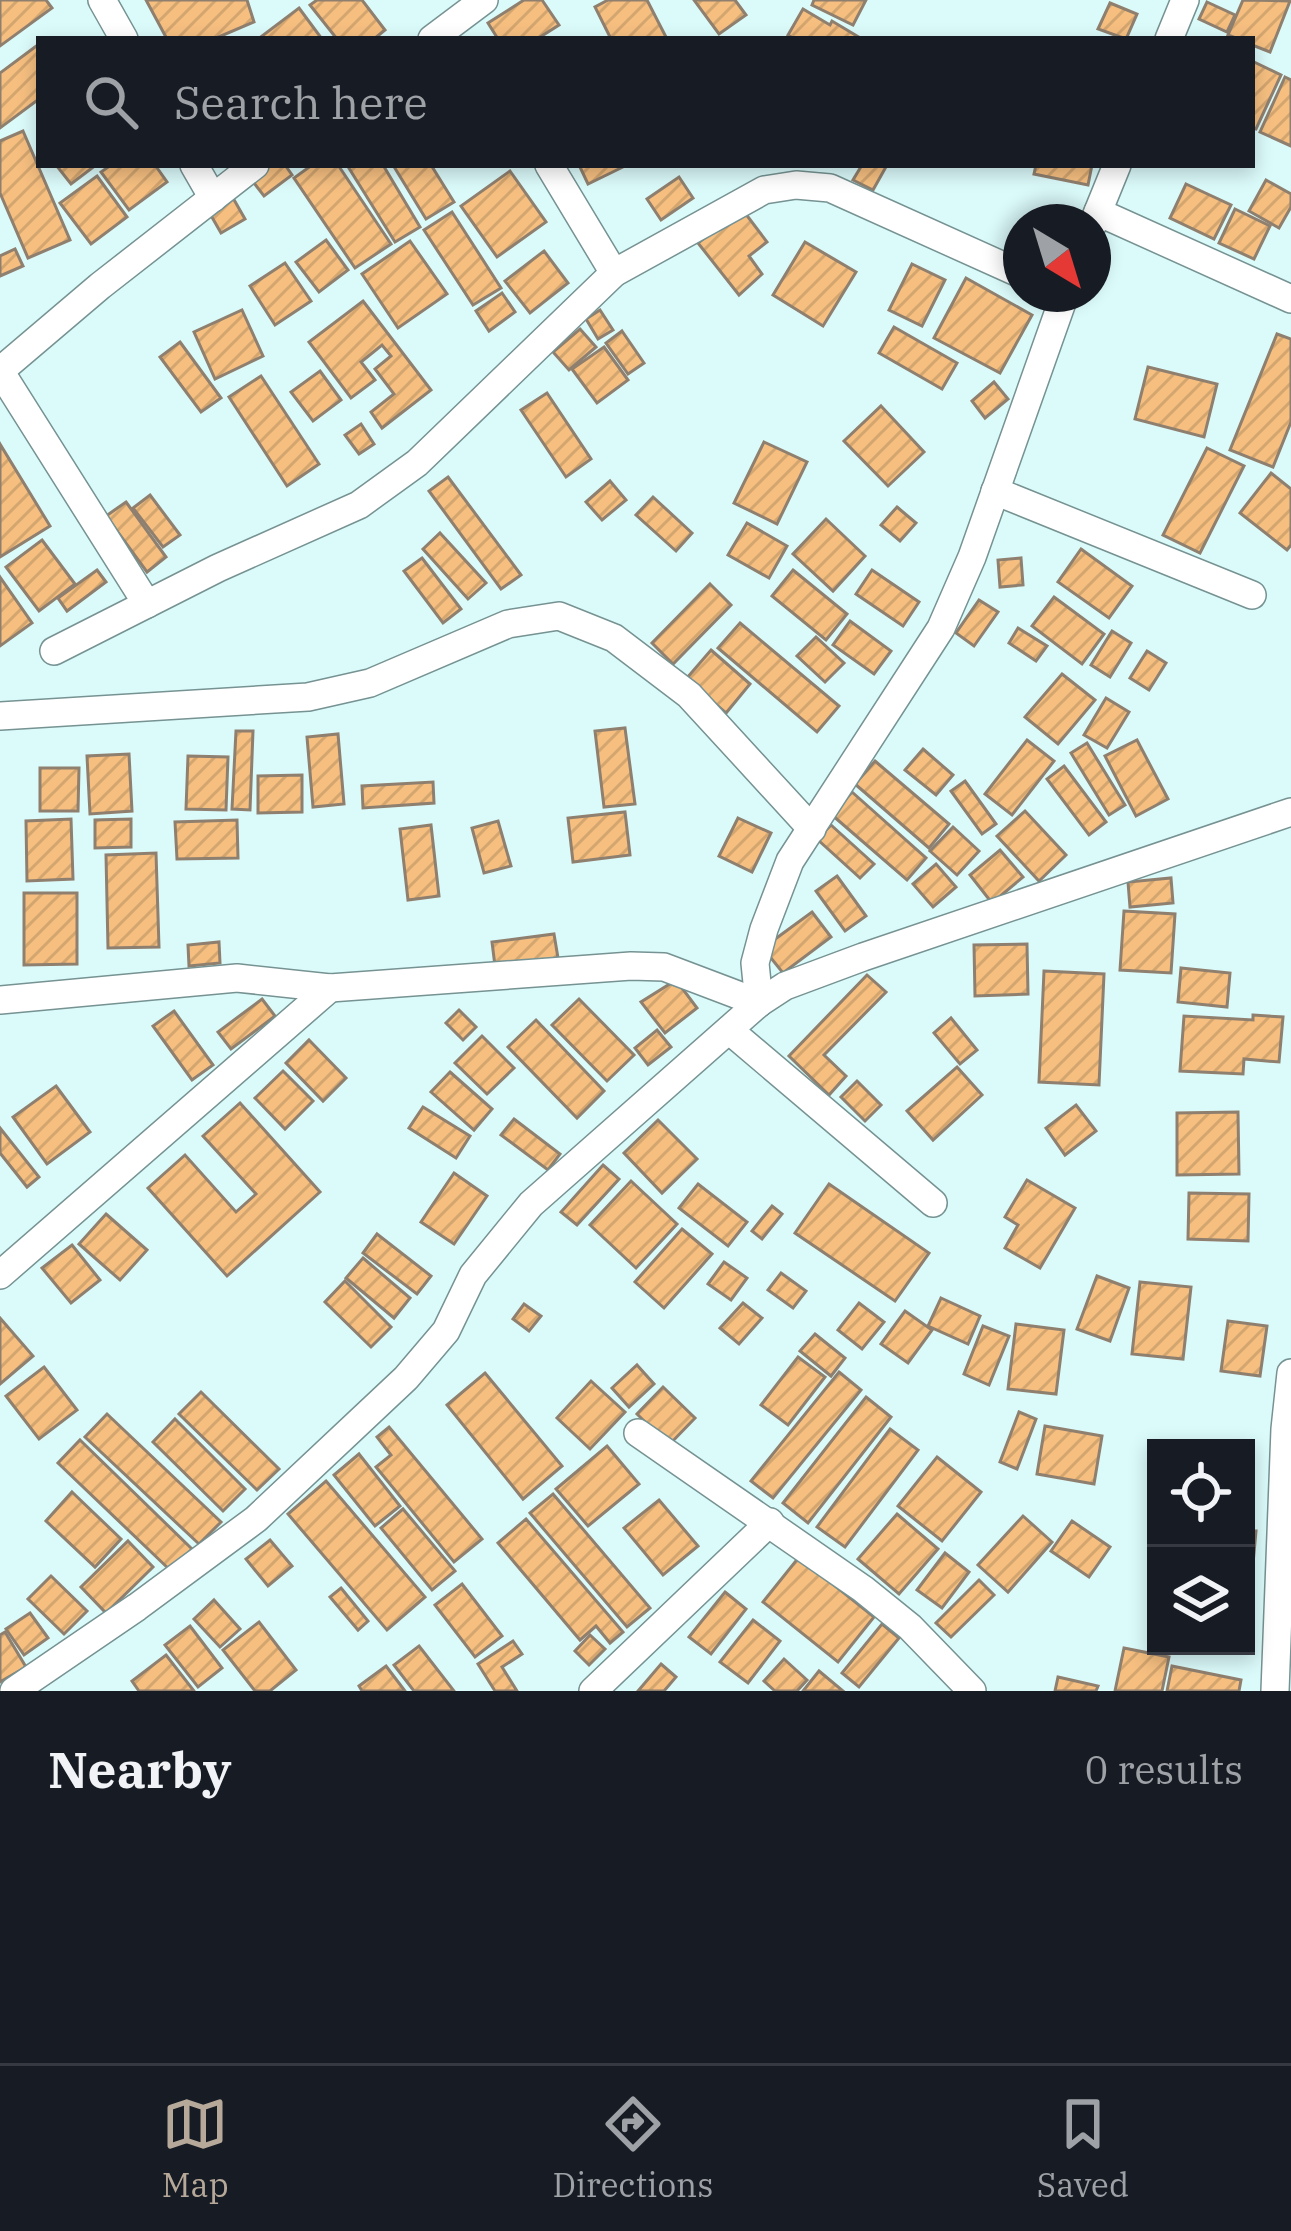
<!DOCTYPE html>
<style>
body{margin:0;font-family:"IBM Plex Serif",serif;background:#20242c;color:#f1f3f6}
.controls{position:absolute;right:36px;bottom:36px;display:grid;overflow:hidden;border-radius:0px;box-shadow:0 6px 18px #0003}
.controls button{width:108px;height:108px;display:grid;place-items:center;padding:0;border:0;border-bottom:3px solid #363941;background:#171b24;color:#f1f3f6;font:60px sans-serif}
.compass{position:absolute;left:1003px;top:204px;width:108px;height:108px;border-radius:50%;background:#171b24;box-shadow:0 6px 18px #0003;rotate:142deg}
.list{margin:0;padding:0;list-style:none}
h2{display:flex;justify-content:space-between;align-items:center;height:156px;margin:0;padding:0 48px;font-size:51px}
h2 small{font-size:39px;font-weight:400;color:#9ea1a6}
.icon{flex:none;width:66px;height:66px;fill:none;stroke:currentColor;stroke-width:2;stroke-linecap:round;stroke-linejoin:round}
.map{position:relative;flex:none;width:1291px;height:1691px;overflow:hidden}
.search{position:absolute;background:#171b24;box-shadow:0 6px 18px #0003;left:36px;right:36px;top:36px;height:132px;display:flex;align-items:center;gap:30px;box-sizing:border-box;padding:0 42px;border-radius:0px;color:#9ea1a6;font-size:45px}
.sheet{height:372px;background:#171b24}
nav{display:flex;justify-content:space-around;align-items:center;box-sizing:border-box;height:168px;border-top:3px solid #363941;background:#171b24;font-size:33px;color:#9ea1a6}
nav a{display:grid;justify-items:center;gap:6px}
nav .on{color:#b7a999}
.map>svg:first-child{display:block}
.building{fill:url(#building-hatch);stroke:#8f7f6e;stroke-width:3}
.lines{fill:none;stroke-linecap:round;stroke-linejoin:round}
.street-casing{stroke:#769292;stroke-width:30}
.street{stroke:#fff;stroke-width:27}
</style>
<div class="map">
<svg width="1291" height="1691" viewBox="0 0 1291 1691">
<defs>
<pattern id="building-hatch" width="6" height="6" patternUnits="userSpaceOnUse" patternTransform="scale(3)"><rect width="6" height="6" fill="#f6bf80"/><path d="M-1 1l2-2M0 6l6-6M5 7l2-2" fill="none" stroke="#d3a56f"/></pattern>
</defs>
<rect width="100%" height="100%" fill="#dbfafa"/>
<g class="building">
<polygon points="0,0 46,0 52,8 0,46"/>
<polygon points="146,0 247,0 254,22 214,39 167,39"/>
<polygon points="317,0 362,0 385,30 374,39 337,39 310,5"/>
<polygon points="524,0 542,0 559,25 537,39 498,39 488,23"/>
<polygon points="608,0 647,0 667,39 611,39 595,7"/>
<polygon points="694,0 735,0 746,15 719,34"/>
<polygon points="814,0 866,0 853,25 812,5"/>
<polygon points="1243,0 1290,1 1270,52 1252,45 1252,39 1238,39 1228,35"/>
<polygon points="1207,2 1235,15 1227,32 1199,19"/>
<polygon points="1110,3 1137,14 1126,39 1098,29"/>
<polygon points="299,8 322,39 258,39"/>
<polygon points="803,9 830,25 832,21 862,39 794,39 788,35"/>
<polygon points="39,44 39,99 0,128 0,73"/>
<polygon points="1252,61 1281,75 1256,129 1252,128"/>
<polygon points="1285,77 1291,80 1291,146 1260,132"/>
<polygon points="23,131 70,240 28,258 0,193 0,141"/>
<polygon points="56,165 96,165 71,184"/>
<polygon points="111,165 155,165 167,182 129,210 101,172"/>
<polygon points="259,165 285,165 292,175 264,196 247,174"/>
<polygon points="312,165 338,165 391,244 355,268 294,178"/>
<polygon points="347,165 383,165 420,227 395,242"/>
<polygon points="393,165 431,165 454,202 426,219"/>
<polygon points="579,165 627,165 588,184"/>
<polygon points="862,165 887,165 873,190 853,180"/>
<polygon points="1036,165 1092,165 1088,185 1034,174"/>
<polygon points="510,171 546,222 497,257 461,206"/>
<polygon points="97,176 127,217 91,244 60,203"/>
<polygon points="679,177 693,198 661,220 647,199"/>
<polygon points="1266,180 1291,194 1291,207 1279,228 1249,211"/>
<polygon points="1186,184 1231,205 1214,239 1170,218"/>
<polygon points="233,198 245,219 221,233 209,212"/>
<polygon points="742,209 767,242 749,256 762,274 739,295 698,243"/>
<polygon points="1235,209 1270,226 1254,259 1219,243"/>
<polygon points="452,212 501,288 473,305 424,230"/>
<polygon points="326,240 348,270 319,292 296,262"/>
<polygon points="410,241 447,294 398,328 362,274"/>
<polygon points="805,242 856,272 823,326 773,295"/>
<polygon points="15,249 23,266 0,276 0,256"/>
<polygon points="544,251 568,283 530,313 505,281"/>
<polygon points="285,263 311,301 275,325 250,286"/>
<polygon points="912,264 945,280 922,326 889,310"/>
<polygon points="966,278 1032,315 1000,373 934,338"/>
<polygon points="502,293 515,312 489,331 476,311"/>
<polygon points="363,301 431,390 382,428 371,412 394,394 375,369 391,356 382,345 361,362 375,380 351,398 309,342"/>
<polygon points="242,310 263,356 215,379 194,332"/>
<polygon points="600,310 613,330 598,339 586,319"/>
<polygon points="894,327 957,363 942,389 879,353"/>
<polygon points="580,329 596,347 569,370 553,352"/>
<polygon points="622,331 644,363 628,374 606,343"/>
<polygon points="1277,334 1291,339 1291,422 1273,467 1230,450"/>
<polygon points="180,342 221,398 201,412 160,357"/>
<polygon points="604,347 628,380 597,403 572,369"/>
<polygon points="1148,367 1217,384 1204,437 1135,419"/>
<polygon points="320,371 341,400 313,421 291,392"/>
<polygon points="261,376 319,464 287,486 229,397"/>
<polygon points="994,382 1008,399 985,418 972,401"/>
<polygon points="547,393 591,459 566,477 521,410"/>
<polygon points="881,406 924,452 888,486 844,441"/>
<polygon points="361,424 374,444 359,454 345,435"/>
<polygon points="764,442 807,462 777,524 734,503"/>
<polygon points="0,444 50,526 0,557"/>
<polygon points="1207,448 1244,466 1200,553 1163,535"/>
<polygon points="1271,473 1291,489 1291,545 1287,550 1240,513"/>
<polygon points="448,477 521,575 501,589 429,491"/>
<polygon points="610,481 626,500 602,520 586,502"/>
<polygon points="150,495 180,535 163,547 133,508"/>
<polygon points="653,497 692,533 676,551 636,515"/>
<polygon points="126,502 166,557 147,572 106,516"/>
<polygon points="897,507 916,523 900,541 881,525"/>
<polygon points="826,519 865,556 833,591 793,554"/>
<polygon points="747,523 787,546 769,578 728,555"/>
<polygon points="440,533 486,583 468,599 423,549"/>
<polygon points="42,540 75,584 39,611 6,567"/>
<polygon points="1081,549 1132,586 1109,618 1058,582"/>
<polygon points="422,558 461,609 443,623 404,571"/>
<polygon points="1021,558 1023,585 1000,587 998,560"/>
<polygon points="97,570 106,582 67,611 58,598"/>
<polygon points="793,570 847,614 826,640 772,596"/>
<polygon points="872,570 919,602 903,626 856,594"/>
<polygon points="0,577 32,623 0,646"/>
<polygon points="710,584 731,605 673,664 652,643"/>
<polygon points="1054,597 1104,634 1082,664 1032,626"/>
<polygon points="979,600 998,612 974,646 956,633"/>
<polygon points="850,621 891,651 874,674 833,645"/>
<polygon points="740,623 839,706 817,732 718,648"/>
<polygon points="1018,628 1047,646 1036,661 1009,643"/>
<polygon points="1112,631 1131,643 1110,677 1091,665"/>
<polygon points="816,637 844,663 825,682 797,656"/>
<polygon points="711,650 750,684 726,713 686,679"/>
<polygon points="1147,651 1166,663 1149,690 1130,678"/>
<polygon points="1062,674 1095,700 1058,744 1025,717"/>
<polygon points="1106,698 1129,712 1107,748 1084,735"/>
<polygon points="625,728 635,804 604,807 595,731"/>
<polygon points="236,731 253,731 250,810 232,809"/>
<polygon points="338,734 344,804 313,807 307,737"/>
<polygon points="1027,740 1054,761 1012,815 985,794"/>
<polygon points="1137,740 1168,799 1136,816 1105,756"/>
<polygon points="1087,743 1125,805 1109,815 1071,753"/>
<polygon points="923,749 953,775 936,795 905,770"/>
<polygon points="129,754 132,811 90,814 87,756"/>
<polygon points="188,756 228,757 226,810 186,809"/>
<polygon points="875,761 949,824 929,848 855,784"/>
<polygon points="1064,766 1106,822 1089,835 1047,779"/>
<polygon points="40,768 79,768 78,811 40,811"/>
<polygon points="302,775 302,812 258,813 258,776"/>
<polygon points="965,781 996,824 982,834 951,791"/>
<polygon points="433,782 434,803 363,808 362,786"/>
<polygon points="852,792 926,858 907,880 832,815"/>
<polygon points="1025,811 1066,855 1039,881 997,836"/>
<polygon points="625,812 630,855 573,862 568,818"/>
<polygon points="738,818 771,833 752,872 719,856"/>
<polygon points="71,819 73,879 27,881 26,821"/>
<polygon points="131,819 131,847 95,848 95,820"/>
<polygon points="237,820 238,858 177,859 175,822"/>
<polygon points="498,821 511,866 484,873 472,828"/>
<polygon points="431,825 439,896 408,900 400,829"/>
<polygon points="831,825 874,864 860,878 817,839"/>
<polygon points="953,827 979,851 957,875 930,851"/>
<polygon points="1000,850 1023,877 992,903 970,875"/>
<polygon points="156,853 159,947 108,948 106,855"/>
<polygon points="936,864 956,887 933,907 913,884"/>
<polygon points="837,876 866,916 845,931 816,891"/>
<polygon points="1171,878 1173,903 1130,907 1128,882"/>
<polygon points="24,893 77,893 77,964 24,965"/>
<polygon points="1124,911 1175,914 1171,973 1120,970"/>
<polygon points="812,912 831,937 783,973 763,948"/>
<polygon points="554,934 558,958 495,966 492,942"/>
<polygon points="219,942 220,963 189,966 188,945"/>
<polygon points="1027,944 1028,994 975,996 974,945"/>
<polygon points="1181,968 1230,973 1227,1007 1178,1002"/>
<polygon points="1044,971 1104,974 1099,1085 1039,1082"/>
<polygon points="867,975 886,992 824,1055 846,1076 829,1095 789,1056"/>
<polygon points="676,980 697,1008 665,1033 641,1002"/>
<polygon points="262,999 275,1016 231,1049 218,1032"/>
<polygon points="579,999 634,1055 607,1081 552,1025"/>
<polygon points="459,1010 476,1027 463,1040 446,1023"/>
<polygon points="174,1011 213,1065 192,1080 153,1026"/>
<polygon points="1253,1015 1283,1017 1279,1062 1244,1059 1243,1074 1180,1071 1184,1016 1253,1020"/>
<polygon points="951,1018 977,1050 960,1064 934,1033"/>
<polygon points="536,1020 604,1091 577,1118 508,1047"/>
<polygon points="657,1030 671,1047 648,1065 635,1048"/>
<polygon points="482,1036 514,1068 487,1094 455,1063"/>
<polygon points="309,1040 346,1078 323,1101 286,1063"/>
<polygon points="957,1067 982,1095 933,1140 907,1111"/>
<polygon points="283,1071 313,1101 285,1129 255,1098"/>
<polygon points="450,1072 492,1109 474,1130 431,1092"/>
<polygon points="857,1081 881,1105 865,1121 841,1097"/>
<polygon points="56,1086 90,1132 47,1164 13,1117"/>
<polygon points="240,1103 320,1192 227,1276 148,1188 185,1155 236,1212 256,1194 203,1136"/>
<polygon points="1076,1105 1096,1131 1065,1155 1046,1128"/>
<polygon points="423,1107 470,1136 456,1158 409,1128"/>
<polygon points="1238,1112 1239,1174 1177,1175 1177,1113"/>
<polygon points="514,1119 560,1154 548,1170 501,1135"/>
<polygon points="658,1120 697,1159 662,1193 624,1153"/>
<polygon points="0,1128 39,1177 27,1187 0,1153"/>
<polygon points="603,1165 619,1179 577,1225 561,1212"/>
<polygon points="454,1173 487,1196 454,1244 421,1222"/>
<polygon points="1027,1180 1075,1208 1040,1268 1005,1248 1018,1225 1005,1217"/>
<polygon points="631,1181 677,1224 636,1268 590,1225"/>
<polygon points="698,1184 747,1222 728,1246 679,1208"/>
<polygon points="829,1184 929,1253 895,1301 795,1233"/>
<polygon points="1189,1193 1249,1194 1248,1241 1188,1239"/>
<polygon points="772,1206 782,1214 762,1239 752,1231"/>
<polygon points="106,1214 147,1250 120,1280 79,1244"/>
<polygon points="682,1229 712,1254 664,1308 635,1282"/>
<polygon points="377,1234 431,1276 417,1294 363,1253"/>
<polygon points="72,1245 100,1280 71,1303 42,1268"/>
<polygon points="363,1258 410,1298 394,1318 346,1278"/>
<polygon points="724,1262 747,1278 731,1300 708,1284"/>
<polygon points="781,1273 806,1291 793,1308 768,1290"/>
<polygon points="1097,1276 1129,1288 1110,1341 1077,1329"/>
<polygon points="345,1281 391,1327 371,1347 325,1302"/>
<polygon points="1140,1282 1191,1287 1183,1359 1132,1354"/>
<polygon points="941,1298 980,1316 968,1344 928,1326"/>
<polygon points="743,1303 762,1318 739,1344 720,1328"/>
<polygon points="859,1303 884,1322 862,1349 838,1330"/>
<polygon points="524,1304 541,1316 529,1331 513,1319"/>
<polygon points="905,1311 932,1330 908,1363 881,1344"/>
<polygon points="0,1318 33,1356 0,1384"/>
<polygon points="1228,1321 1267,1326 1260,1376 1221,1371"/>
<polygon points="1016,1324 1064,1330 1056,1394 1008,1389"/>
<polygon points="983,1326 1009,1336 989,1385 964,1374"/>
<polygon points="815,1334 845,1358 831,1376 800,1351"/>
<polygon points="798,1357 825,1377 788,1425 761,1405"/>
<polygon points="637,1365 654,1384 629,1407 612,1388"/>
<polygon points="44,1367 77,1410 39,1439 6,1396"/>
<polygon points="839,1372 861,1390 773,1498 751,1481"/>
<polygon points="485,1373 562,1466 523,1499 447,1405"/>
<polygon points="591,1381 625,1412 590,1449 557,1418"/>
<polygon points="663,1387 695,1418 669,1445 637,1414"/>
<polygon points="201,1392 279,1469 257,1490 179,1414"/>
<polygon points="866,1397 891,1417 808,1523 783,1503"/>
<polygon points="1019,1412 1036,1419 1017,1469 1000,1462"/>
<polygon points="107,1414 221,1522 199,1544 85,1437"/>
<polygon points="175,1419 245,1489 223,1511 153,1442"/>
<polygon points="1045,1426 1102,1436 1094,1484 1037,1474"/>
<polygon points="389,1427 482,1539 454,1562 376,1467 391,1455 377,1437"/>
<polygon points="890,1429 918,1450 845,1547 817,1527"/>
<polygon points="80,1440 192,1549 171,1571 58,1463"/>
<polygon points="607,1446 639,1484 588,1526 556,1489"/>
<polygon points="359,1454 400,1506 375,1526 334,1475"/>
<polygon points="937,1457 981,1492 942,1541 898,1506"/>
<polygon points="326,1481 425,1597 387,1630 288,1514"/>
<polygon points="72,1492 121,1539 95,1567 46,1521"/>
<polygon points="553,1494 650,1608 627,1627 530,1513"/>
<polygon points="659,1500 698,1546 663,1575 624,1528"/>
<polygon points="403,1509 455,1571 432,1590 381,1528"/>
<polygon points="897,1514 938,1549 899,1594 858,1559"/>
<polygon points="1023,1516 1052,1542 1008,1592 978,1565"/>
<polygon points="526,1519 623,1632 610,1643 596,1626 580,1640 498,1543"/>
<polygon points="1072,1521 1110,1547 1089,1577 1051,1551"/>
<polygon points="1246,1531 1256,1531 1249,1608 1246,1608"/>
<polygon points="270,1540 292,1566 268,1586 246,1559"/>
<polygon points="128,1541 153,1567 106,1613 81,1587"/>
<polygon points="945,1553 969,1572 942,1608 917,1590"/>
<polygon points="799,1557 874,1617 838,1662 763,1602"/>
<polygon points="51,1576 87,1611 64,1634 28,1599"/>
<polygon points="979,1580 994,1595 951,1637 936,1623"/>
<polygon points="462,1584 502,1636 475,1657 435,1605"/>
<polygon points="341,1588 368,1621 358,1630 330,1597"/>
<polygon points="725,1592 746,1609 711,1654 689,1637"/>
<polygon points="214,1600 240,1629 220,1647 194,1619"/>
<polygon points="30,1613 48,1638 24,1655 6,1629"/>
<polygon points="753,1620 780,1641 748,1683 720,1662"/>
<polygon points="259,1622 296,1670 270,1691 255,1691 223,1650"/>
<polygon points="882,1624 899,1638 859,1687 842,1673"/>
<polygon points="190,1626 222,1668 198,1687 165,1645"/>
<polygon points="5,1632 26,1667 0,1682 0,1635"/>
<polygon points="590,1635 605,1649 589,1665 575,1651"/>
<polygon points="513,1641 522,1654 502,1667 517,1691 495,1691 478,1664"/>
<polygon points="419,1646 454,1691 414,1691 394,1665"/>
<polygon points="1124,1648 1169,1657 1162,1691 1115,1691"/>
<polygon points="166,1655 194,1691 139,1691 132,1681"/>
<polygon points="784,1659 807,1680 797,1691 775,1691 764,1681"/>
<polygon points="661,1664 676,1677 664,1691 638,1691"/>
<polygon points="386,1666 405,1691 362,1691 359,1686"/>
<polygon points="1172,1666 1241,1680 1239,1691 1167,1691"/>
<polygon points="819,1671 843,1691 803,1691"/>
<polygon points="1058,1677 1098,1686 1096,1691 1055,1691"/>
</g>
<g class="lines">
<defs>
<g id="street">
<polyline points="102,0 124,39"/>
<polyline points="432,39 484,0"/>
<polyline points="1169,39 1185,0"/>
<polyline points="194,165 213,198"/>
<polyline points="549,165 614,273"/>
<polyline points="1098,212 1291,299"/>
<polyline points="1093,224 1117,165"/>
<polyline points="0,371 100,286 255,165"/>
<polyline points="0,371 147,604"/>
<polyline points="995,491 1252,595"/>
<polyline points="54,651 218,568 359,505 417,463 614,273 764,190 796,185 830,188 1021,274"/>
<polyline points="0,716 308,697 370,683 508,624 559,616 614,638 689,695 812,829"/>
<polyline points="0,1000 237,978 330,988 631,966 664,967 759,1003"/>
<polyline points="759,1003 755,963 764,929 790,861 941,628 972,557 1065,294"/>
<polyline points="729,1030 933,1203"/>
<polyline points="0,1275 330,988"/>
<polyline points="638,1433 863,1589 910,1627 972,1691"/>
<polyline points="14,1691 137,1607 256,1519 406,1378 446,1331 473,1275 531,1204 759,1003 785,986 863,957 1291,812"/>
<polyline points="593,1691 770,1522"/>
<polyline points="1275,1691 1285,1429 1291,1373"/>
</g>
</defs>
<use href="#street" class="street-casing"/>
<use href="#street" class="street"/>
</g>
</svg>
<div class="controls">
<button><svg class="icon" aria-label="locate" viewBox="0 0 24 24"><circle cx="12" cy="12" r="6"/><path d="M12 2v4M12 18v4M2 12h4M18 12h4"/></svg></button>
<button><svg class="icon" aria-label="layers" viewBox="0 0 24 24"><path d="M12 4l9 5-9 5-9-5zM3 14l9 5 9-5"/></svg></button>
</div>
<svg class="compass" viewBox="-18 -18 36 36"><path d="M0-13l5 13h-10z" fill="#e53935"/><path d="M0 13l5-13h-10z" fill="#9ea1a6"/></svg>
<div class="search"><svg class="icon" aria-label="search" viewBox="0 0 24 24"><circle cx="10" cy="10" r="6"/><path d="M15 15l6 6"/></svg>Search here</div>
</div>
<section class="sheet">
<h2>Nearby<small>0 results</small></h2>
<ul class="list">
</ul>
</section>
<nav>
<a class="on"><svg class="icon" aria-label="map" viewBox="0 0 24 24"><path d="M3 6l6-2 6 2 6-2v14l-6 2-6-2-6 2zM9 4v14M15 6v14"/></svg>Map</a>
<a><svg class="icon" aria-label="directions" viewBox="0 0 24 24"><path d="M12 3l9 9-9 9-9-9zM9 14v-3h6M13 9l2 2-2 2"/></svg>Directions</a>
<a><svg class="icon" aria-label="saved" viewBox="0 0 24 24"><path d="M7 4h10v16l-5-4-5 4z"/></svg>Saved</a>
</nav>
